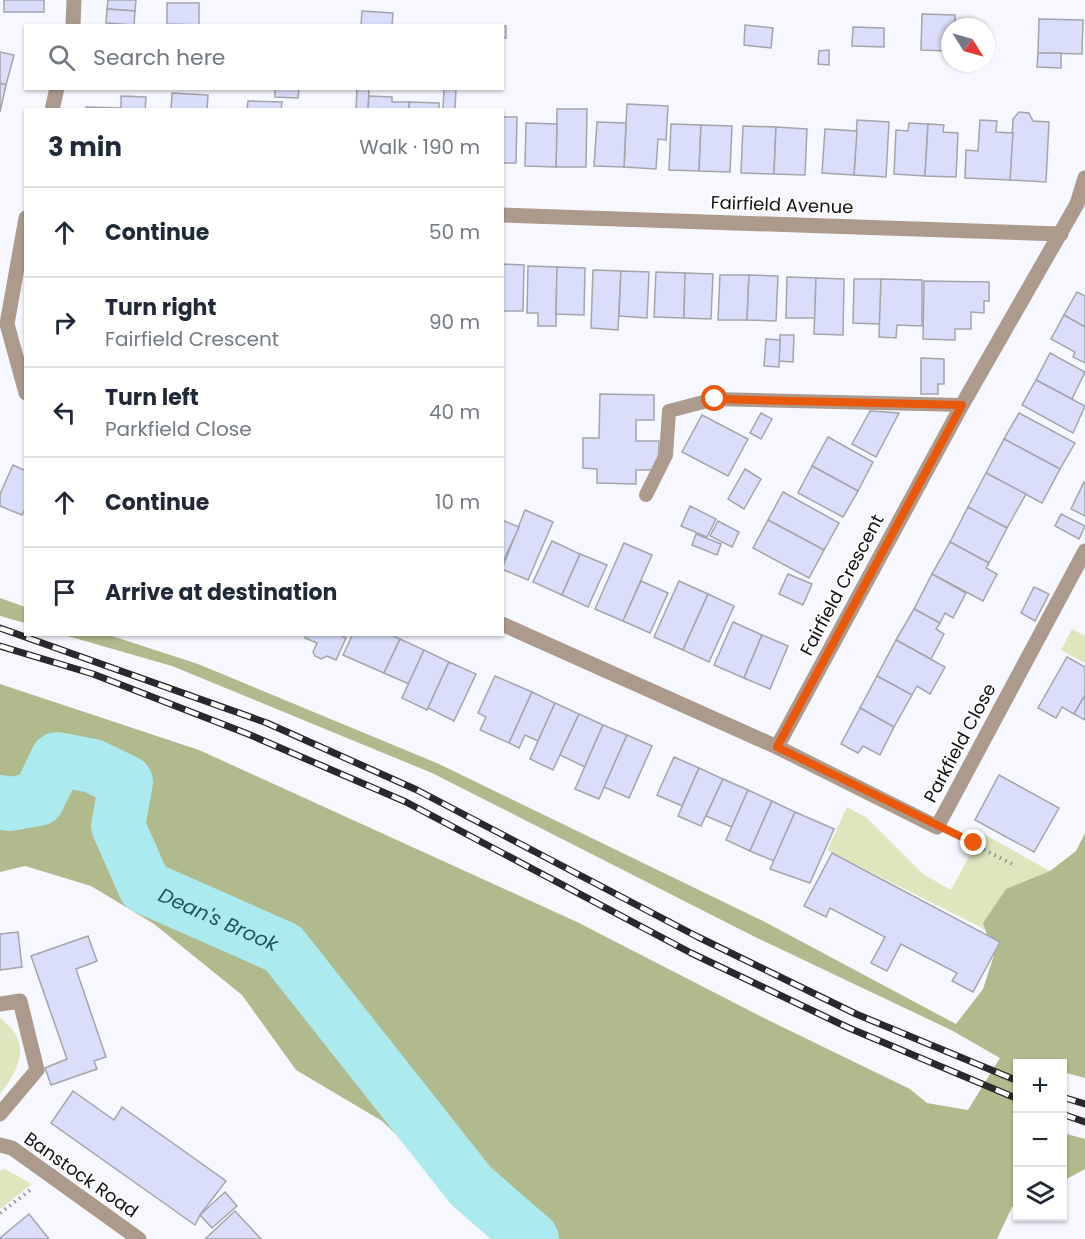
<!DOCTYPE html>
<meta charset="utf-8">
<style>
body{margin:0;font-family:Poppins,sans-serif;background:#f2f2f3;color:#1f2937}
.controls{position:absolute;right:18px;bottom:18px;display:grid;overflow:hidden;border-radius:0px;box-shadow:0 2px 4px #0004}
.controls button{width:54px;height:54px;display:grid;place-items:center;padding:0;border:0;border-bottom:2px solid #e0e1e3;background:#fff;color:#1f2937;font:30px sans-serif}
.compass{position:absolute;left:941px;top:18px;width:54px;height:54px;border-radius:50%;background:#fff;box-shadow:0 2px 4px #0004;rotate:127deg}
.stop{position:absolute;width:18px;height:18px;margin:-14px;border:4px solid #ea580c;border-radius:50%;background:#fff}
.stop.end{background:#ea580c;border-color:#fff;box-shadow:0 2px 6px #0008}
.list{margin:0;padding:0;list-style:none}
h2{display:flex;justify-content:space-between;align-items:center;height:78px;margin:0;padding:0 24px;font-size:26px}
h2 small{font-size:20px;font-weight:400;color:#747a83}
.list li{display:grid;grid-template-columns:39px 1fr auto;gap:18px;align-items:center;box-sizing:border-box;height:90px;padding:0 24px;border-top:2px solid #e0e1e3}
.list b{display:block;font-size:22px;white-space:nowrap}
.list p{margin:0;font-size:20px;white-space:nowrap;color:#747a83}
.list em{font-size:20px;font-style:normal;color:#747a83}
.icon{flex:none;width:33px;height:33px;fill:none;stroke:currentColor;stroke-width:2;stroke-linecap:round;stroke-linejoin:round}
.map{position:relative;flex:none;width:1085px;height:1239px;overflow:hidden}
.search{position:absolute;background:#fff;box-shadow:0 2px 4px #0004;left:24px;top:24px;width:480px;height:66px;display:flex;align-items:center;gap:15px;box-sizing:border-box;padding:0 21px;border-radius:0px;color:#747a83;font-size:22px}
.panel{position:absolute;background:#fff;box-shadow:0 2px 4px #0004;left:24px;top:108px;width:480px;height:528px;border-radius:0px}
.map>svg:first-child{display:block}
.green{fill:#dee6bd}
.forest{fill:#b1ba8c}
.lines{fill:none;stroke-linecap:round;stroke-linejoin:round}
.river{stroke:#abeaee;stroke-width:54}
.building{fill:#dadefa;stroke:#a4a5ab;stroke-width:1.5}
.path{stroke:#929297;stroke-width:4;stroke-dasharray:1.5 4.5;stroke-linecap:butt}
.service{stroke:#ac9a8d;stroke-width:14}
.minor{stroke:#ac9a8d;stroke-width:15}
.rail-casing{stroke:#29292c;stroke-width:7}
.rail{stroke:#fff;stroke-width:4.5;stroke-dasharray:14;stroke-linecap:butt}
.route{stroke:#ea580c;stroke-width:8}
.labels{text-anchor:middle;stroke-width:4.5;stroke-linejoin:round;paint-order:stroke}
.street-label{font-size:18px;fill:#121214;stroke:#fff}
.water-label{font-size:20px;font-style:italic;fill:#21565a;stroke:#fff}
</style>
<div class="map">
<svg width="1085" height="1239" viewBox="0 0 1085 1239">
<rect width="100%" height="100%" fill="#f7f8ff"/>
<g class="green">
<polygon points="1072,629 1085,636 1085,663 1061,650"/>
<polygon points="847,807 867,818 923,874 951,890 982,833 1050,871 1000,937 827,850"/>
<path d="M 0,1018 C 32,1042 21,1067 0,1094 Z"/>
<polygon points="5,1169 32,1184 0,1209 0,1170"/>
</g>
<g class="forest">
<polygon points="0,598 25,607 25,623 0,616"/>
<polygon points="64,635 109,635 198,664 439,764 765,922 956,1024 983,989 994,955 983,923 1006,889 1050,871 1076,851 1085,833 1085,1078 1063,1072 1062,1064 1018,1064 1017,1204 1012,1207 997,1239 495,1239 449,1185 382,1121 296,1070 242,995 154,924 91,886 25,866 0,872 0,684 199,750 577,922 770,1021 910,1089 927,1103 968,1110 1000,1058 951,1030 755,937 432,773 172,666"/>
<polygon points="1063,1133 1085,1139 1085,1169 1063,1181"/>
</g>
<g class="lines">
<path class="river" id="s1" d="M 0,802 L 10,804 L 38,799 L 57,759 L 93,766 L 126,782 L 118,826 L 145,887 L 283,948 L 471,1186 L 532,1239"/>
</g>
<g class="building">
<rect x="4" y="0" width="40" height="12"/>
<polygon points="108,0 136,0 135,11 107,9"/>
<polygon points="167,3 199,3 199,25 167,24"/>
<polygon points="107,9 135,11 134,25 106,23"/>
<polygon points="362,11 393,13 392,26 361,26"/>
<polygon points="922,14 955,15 955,27 950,27 950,51 921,50"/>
<polygon points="1039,19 1083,20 1082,54 1038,53"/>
<polygon points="745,25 773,28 771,48 744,45"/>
<rect x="502" y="26" width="4" height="12"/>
<polygon points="853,27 884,28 884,47 852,46"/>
<polygon points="986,35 992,35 991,47 986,47"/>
<polygon points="829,50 829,65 818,64 819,51"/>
<polygon points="0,52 14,55 6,85 0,83"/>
<polygon points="1038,53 1061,53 1061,68 1037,67"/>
<polygon points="0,83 6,85 0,112"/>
<polygon points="275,88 299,88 298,98 275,97"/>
<polygon points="357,88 369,88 368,110 356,110"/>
<polygon points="444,88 456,88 455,110 443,110"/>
<polygon points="172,93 208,95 207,110 171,110"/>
<polygon points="121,96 146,97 145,110 121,110"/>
<polygon points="369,96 392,97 392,102 409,102 409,110 368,110"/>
<polygon points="248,101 282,102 281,110 247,110"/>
<polygon points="409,102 439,103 439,110 409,110"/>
<polygon points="627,104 668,106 666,140 658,139 656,169 624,167"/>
<polygon points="86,107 121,108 121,110 86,110"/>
<polygon points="557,109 587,109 586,167 556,167"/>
<polygon points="1019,112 1029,113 1033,121 1049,122 1046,182 1010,180 1013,119"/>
<polygon points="502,117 517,117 516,163 502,163"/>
<polygon points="857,120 889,122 886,177 854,175"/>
<polygon points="980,120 997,121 996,132 1013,133 1010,180 965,178 966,150 978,151"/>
<polygon points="597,122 626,123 624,167 594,166"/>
<polygon points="526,123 557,124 556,167 525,166"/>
<polygon points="909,123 928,124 925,176 894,174 896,130 908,131"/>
<polygon points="671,124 701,125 699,171 669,170"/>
<polygon points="928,124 944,125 943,132 958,133 956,177 925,176"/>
<polygon points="701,125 732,126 730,172 699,171"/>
<polygon points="743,126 776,127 774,174 741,173"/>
<polygon points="776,127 807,129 805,175 774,174"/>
<polygon points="825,129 857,131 854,175 822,173"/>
<polygon points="502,264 524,265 523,311 502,311"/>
<polygon points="528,266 557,267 556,326 538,326 538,313 527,313"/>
<polygon points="557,267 585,268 584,315 556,314"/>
<polygon points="593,270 621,271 618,330 591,328"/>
<polygon points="621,271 649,272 647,318 619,316"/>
<polygon points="656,272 685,273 684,318 654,317"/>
<polygon points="685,273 713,274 711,319 684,318"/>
<polygon points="720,275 749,275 747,320 718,320"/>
<polygon points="749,275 778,276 776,321 747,320"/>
<polygon points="787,277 816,278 815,318 786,318"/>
<polygon points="816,278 844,279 843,335 814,334"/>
<polygon points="854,279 881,279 880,324 853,323"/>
<polygon points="881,279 922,280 922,326 897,325 896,338 879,337"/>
<polygon points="924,281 989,282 989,301 984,301 984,313 971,312 971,329 955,329 955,340 923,339"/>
<polygon points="1077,292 1085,296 1085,327 1064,315"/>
<polygon points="1064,315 1085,327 1085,363 1073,357 1075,352 1051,339"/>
<polygon points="780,335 794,335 793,362 779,361"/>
<polygon points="766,339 780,340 779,367 764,366"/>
<polygon points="1050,353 1085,372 1072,399 1036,380"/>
<polygon points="921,358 944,359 944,384 938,384 938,394 921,394"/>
<polygon points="1036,380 1085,406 1073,433 1022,405"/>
<polygon points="600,394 654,395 654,420 636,420 636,441 659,441 658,470 636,470 636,484 597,483 597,469 583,468 583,438 599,438"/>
<polygon points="870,411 899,413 876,457 852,444"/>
<polygon points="761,413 772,419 761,439 750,433"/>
<polygon points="1019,413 1075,443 1060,469 1004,439"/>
<polygon points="702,415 748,439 728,476 682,452"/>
<polygon points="828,437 873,462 858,491 812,466"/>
<polygon points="1004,439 1060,469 1042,503 986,473"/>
<polygon points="13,465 26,471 26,507 22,515 0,506 0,494"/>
<polygon points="812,466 858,491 843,517 798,493"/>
<polygon points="745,469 761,479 744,509 728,499"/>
<polygon points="986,473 1026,494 1007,528 968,507"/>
<polygon points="1084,482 1085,483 1085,516 1071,509"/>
<polygon points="783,492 839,523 824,550 768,520"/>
<polygon points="690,506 716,519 707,537 681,526"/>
<polygon points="968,507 1007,528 989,563 950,542"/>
<polygon points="525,510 553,522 528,580 502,569"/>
<polygon points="1061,514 1085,526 1079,539 1055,526"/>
<polygon points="502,520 519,527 502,564"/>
<polygon points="768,520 824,550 809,578 753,548"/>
<polygon points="718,521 739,532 732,547 710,536"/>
<polygon points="696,534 721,544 717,555 692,545"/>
<polygon points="552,541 580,554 562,595 533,582"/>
<polygon points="950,542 989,563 986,568 997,574 983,601 932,574"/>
<polygon points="624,543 652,555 623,621 595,609"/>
<polygon points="580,554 607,565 588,607 562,595"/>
<polygon points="788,574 812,584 803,605 779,594"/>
<polygon points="932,574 966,593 953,618 945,613 940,623 914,609"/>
<polygon points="641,581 668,593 650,633 623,621"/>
<polygon points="679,581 708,594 683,650 654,637"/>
<polygon points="1034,587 1049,594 1035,621 1021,613"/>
<polygon points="708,594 734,606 709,662 683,650"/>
<polygon points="914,609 940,623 936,629 944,634 931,659 896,640"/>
<polygon points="733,622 762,635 744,678 714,665"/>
<polygon points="306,634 339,634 346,638 336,660 327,656 321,659 315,656 313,652 317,643 305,638"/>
<polygon points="353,634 390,634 400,639 384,673 343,655"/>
<polygon points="762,635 788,646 770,689 744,678"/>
<polygon points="400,639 424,650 409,684 384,673"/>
<polygon points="896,640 945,667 930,694 917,686 912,695 877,676"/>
<polygon points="424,650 449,662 427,710 402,698"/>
<polygon points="1067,657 1085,667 1085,695 1074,714 1062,707 1056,718 1038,708"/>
<polygon points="449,662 476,674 454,721 428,708"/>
<polygon points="495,676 532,692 509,743 480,730 486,717 478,713"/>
<polygon points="877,676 912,695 894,727 860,708"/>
<polygon points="532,692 555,703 538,741 525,735 519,748 509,743"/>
<polygon points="1085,695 1085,720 1074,714"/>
<polygon points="555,703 579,714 553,770 530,759"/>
<polygon points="860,708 894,727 880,755 863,746 858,753 841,744"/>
<polygon points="579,714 603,725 585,767 560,755"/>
<polygon points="603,725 627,735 599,799 575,789"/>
<polygon points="627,735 652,746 629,798 604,787"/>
<polygon points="674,757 699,768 682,806 657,795"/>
<polygon points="699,768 723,779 701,826 678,816"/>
<polygon points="999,775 1059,808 1034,852 975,820"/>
<polygon points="723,779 748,790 732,827 706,816"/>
<polygon points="748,790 772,801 750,851 726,840"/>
<polygon points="772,801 795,812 774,861 750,851"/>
<polygon points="795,812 834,829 810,883 770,869"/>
<polygon points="832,853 1000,942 973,992 952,981 957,973 901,944 887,971 871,963 885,937 830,908 826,917 804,906"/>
<polygon points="18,932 22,967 0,970 0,934"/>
<polygon points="88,936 97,961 76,969 106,1057 94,1061 97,1069 51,1085 45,1068 67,1059 31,956"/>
<polygon points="73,1091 114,1120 122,1107 226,1181 200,1215 195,1225 51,1123"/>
<polygon points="225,1192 237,1206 212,1228 200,1215"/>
<polygon points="235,1211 261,1239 205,1239"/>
<polygon points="29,1214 49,1239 0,1239 0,1238"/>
</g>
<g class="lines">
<g class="path">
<polyline points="957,836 1012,864"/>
<polyline points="0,1213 33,1188"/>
</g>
<polyline class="service" points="646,495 666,455 669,411 715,399 962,405"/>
<g class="minor">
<polyline points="73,26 74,0"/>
<polyline points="52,110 57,88"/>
<polyline points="502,215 1061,234"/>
<polyline points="26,218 7,324 26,393"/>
<polyline points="502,624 777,747 962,405 1077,204 1085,178"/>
<polyline points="777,747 937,827 1085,551"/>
<polyline points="0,1004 20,1001 37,1070 0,1114"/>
<polyline points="0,1145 12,1148 139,1239"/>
</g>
<defs>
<g id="rail">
<polyline points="0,628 267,723 417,790 698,937 856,1014 1018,1081"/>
<polyline points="0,646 93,674 248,734 406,802 691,953 849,1028 1018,1099"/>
<polyline points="1062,1097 1085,1104"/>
<polyline points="1062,1114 1085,1122"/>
</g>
</defs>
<use href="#rail" class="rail-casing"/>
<use href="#rail" class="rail"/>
</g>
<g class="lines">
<polyline class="route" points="715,399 962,405 777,747 974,843"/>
</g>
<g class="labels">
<g class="street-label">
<text transform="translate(782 205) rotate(2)" y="6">Fairfield Avenue</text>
<text transform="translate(842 585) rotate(-62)" y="6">Fairfield Crescent</text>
<text transform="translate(960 743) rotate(-62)" y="6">Parkfield Close</text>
<text transform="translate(81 1175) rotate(35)" y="6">Banstock Road</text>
</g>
<g class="water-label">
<text dy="7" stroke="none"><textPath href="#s1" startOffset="348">Dean's Brook</textPath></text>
</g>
</g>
</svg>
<div class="controls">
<button>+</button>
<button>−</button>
<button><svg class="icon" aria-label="layers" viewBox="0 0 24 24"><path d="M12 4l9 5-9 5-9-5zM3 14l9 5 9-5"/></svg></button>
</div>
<svg class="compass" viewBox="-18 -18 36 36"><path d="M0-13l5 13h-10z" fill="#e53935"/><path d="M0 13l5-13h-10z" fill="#747a83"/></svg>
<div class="stop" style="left:715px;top:399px"></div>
<div class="stop end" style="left:974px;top:843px"></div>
<div class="search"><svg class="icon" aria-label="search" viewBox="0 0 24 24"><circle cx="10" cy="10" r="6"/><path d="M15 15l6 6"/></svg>Search here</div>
<section class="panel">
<h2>3 min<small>Walk · 190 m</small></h2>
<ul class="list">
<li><svg class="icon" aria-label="ahead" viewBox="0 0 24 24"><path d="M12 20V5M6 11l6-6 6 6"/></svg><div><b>Continue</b></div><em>50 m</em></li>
<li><svg class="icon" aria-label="right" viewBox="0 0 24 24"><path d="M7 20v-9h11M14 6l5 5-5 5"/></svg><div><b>Turn right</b><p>Fairfield Crescent</p></div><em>90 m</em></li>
<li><svg class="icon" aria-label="left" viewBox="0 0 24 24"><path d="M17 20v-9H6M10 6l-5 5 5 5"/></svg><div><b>Turn left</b><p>Parkfield Close</p></div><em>40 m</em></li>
<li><svg class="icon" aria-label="ahead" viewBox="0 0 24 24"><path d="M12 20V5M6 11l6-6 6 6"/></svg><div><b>Continue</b></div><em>10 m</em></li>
<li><svg class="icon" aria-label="arrive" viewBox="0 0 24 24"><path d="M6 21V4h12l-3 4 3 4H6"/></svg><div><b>Arrive at destination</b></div></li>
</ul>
</section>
</div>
